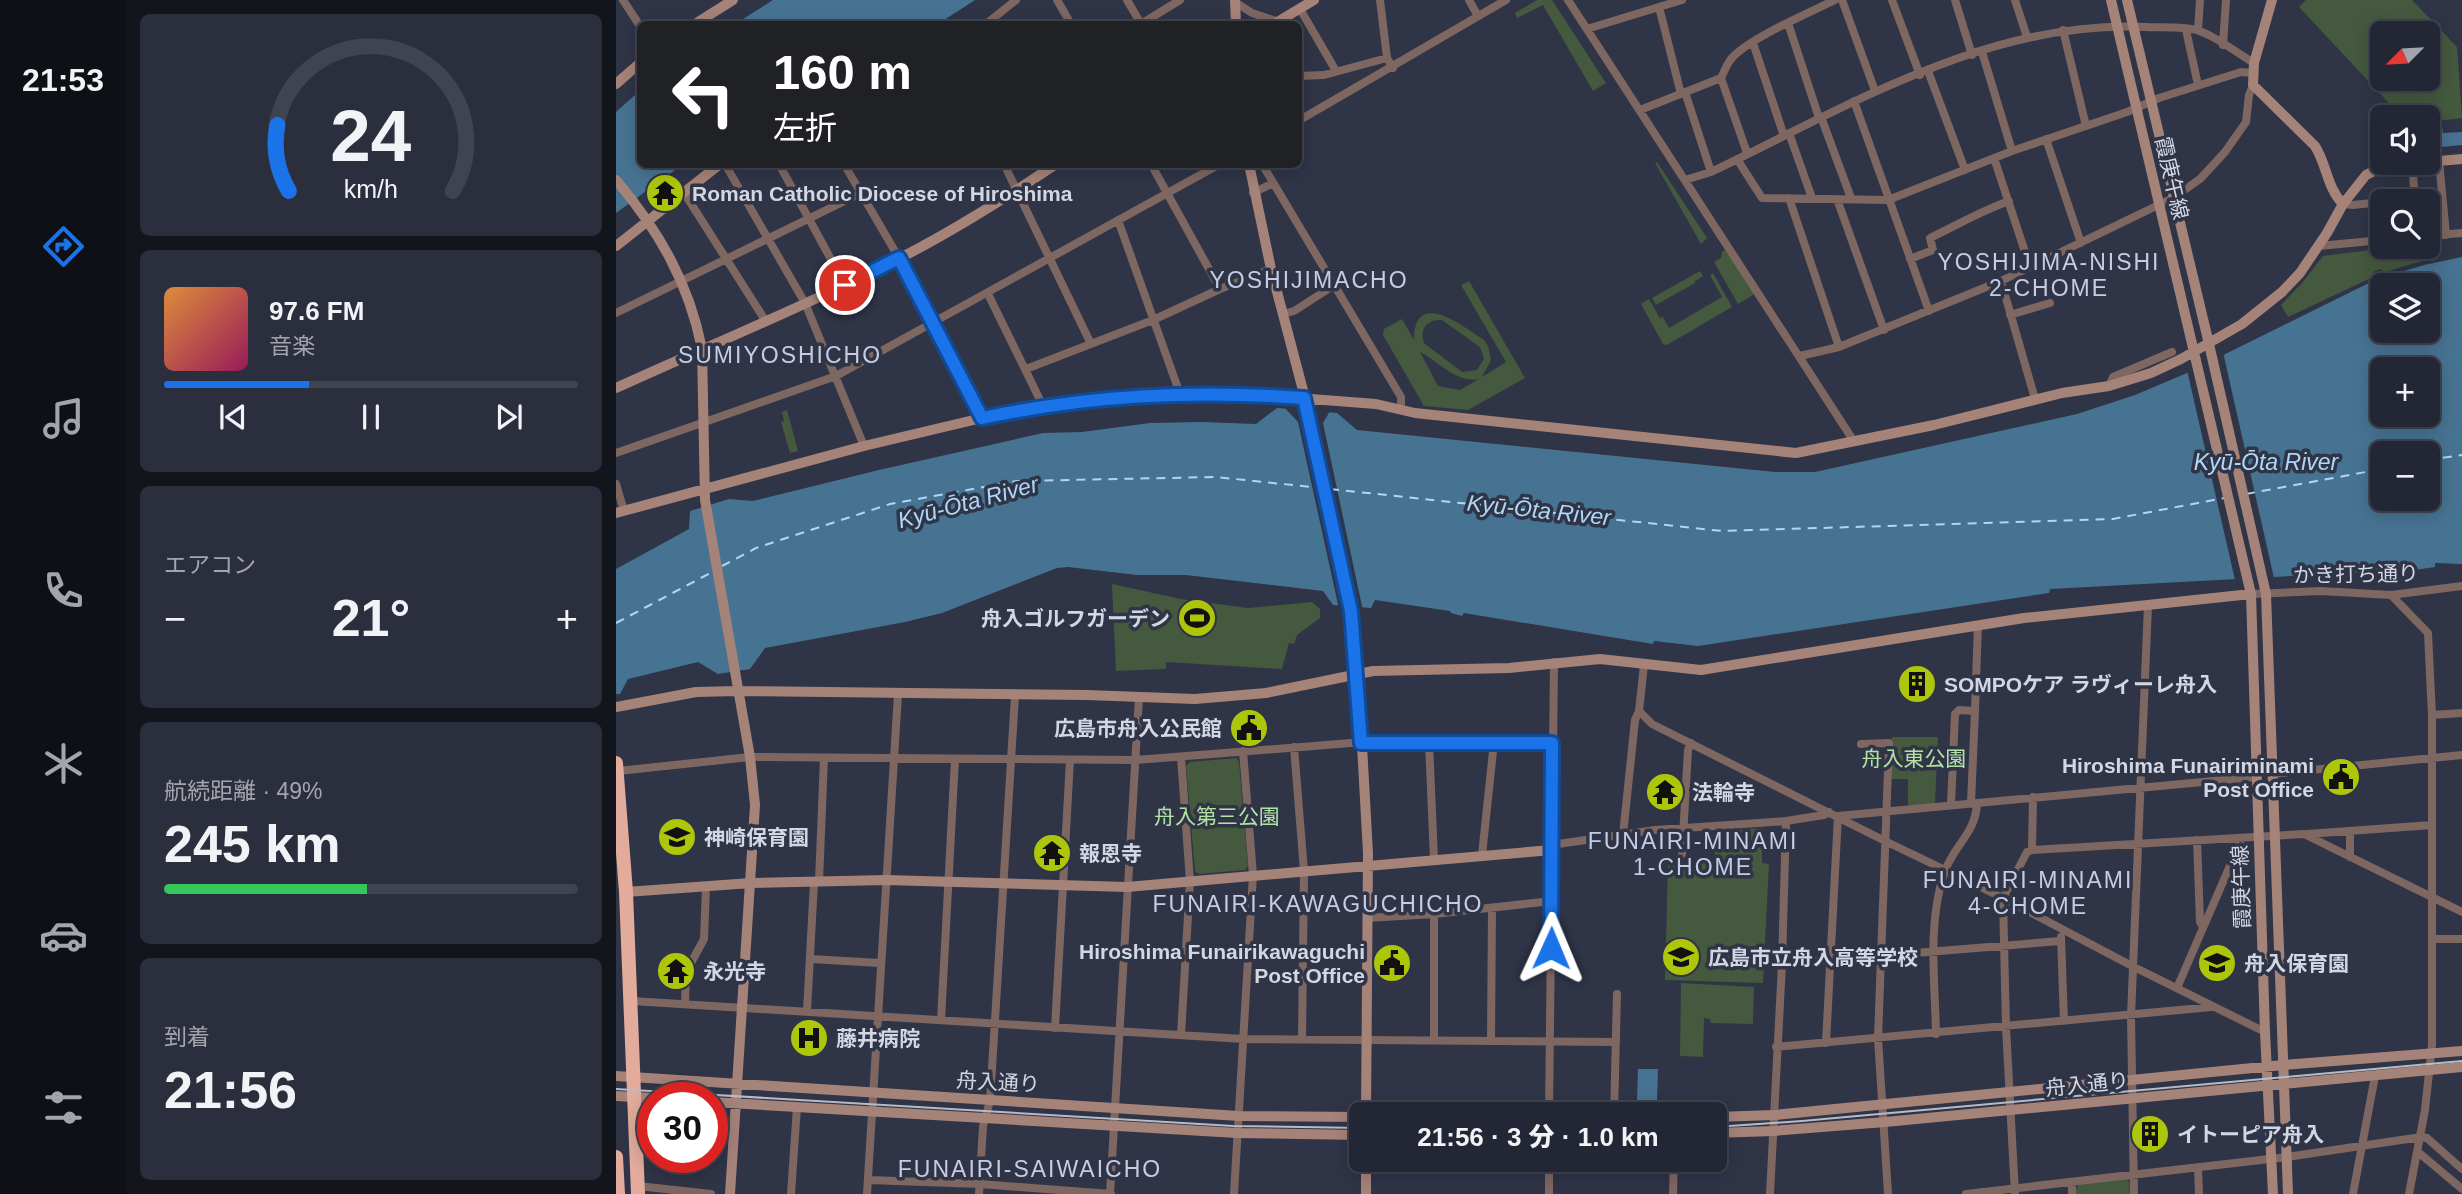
<!DOCTYPE html>
<html lang="ja">
<head>
<meta charset="utf-8">
<style>
  :root { --surface:#232735; --page:#2b2f3d; --text:#f1f3f6; --muted:#a3a5ad; --line:#404450; --accent:#1a73e8 }
  body { margin:0; font-family:Helvetica,"Noto Sans JP",sans-serif; background:var(--page); color:var(--text); height:100vh; display:flex; flex-direction:column; font-size:26px; white-space:nowrap }
  * { box-sizing:border-box; margin:0 }
  p { font-size:23px; color:var(--muted) }
  .icon { flex:none; width:38px; height:38px; fill:none; stroke:currentColor; stroke-width:2; stroke-linecap:round; stroke-linejoin:round }
  .map { position:relative; flex:1; overflow:hidden }
  .details { display:flex; flex-direction:column; gap:14px; padding:14px; background:#13151d; width:490px }
  .details>* { flex:none }
  .guide { position:absolute; left:21px; top:21px; width:665px; height:147px; border-radius:10px; box-shadow:0 4px 18px #0003,0 0 0 2px var(--line); background:#202124; color:#fff; overflow:hidden }
  .needle { width:46px; rotate:246deg }
  .controls { position:absolute; left:1754px; top:21px; display:grid; gap:14px }
  .controls a { display:grid; place-items:center; width:70px; height:70px; border-radius:10px; background:var(--surface); box-shadow:0 4px 18px #0003,0 0 0 2px var(--line); font-size:35px }
  .speed { position:absolute; left:21px; top:1082px; display:flex; gap:14px; font-size:35px; font-weight:700; text-align:center }
  .speed>* { display:grid; place-content:center; width:91px; height:91px; border-radius:50%; background:var(--surface); box-shadow:0 4px 18px #0003,0 0 0 2px var(--line); line-height:1 }
  .speed .limit { border:10px solid #d22; background:#fff; color:#111 }
  .pin { position:absolute; display:grid; place-items:center; width:60px; height:60px; color:#fff; margin:-30px; border:4px solid #fff; border-radius:50%; box-shadow:0 2px 7px #0007 }
  .me { position:absolute; width:77px; margin:-38px; rotate:1deg; stroke-linejoin:round; filter:drop-shadow(0 0 5px #0008) }
  .turn { display:flex; align-items:center; gap:24px; height:147px; padding:0 21px; font-size:32px }
  .turn .icon { width:91px; height:91px; stroke-width:2.5 }
  .turn b { display:block; font-size:49px; line-height:60px }
  .big { font-size:52px; font-weight:800; line-height:1.1 }
  .details .tile { flex:1; display:flex; flex-direction:column; justify-content:center; gap:10px; min-width:0; padding:0 24px; border-radius:10px; background:var(--page) }
  .details .dial { align-items:center; gap:0 }
  .dial svg { height:182px; overflow:visible; fill:none; stroke:var(--line); stroke-width:7; stroke-linecap:round; text-anchor:middle }
  .dial text { fill:var(--text); stroke:none }
  .song { display:flex; align-items:center; gap:21px }
  .cover { width:84px; height:84px; border-radius:10px; background:linear-gradient(135deg,hsl(30 70% 55%),hsl(330 70% 35%)) }
  .played { height:7px; border-radius:4px; background:linear-gradient(90deg,var(--accent) 35%,var(--line) 35%) }
  .keys { display:flex; justify-content:space-around; direction:ltr }
  .heat { display:flex; justify-content:space-between; align-items:center; font-size:38px; direction:ltr }
  .charge { height:10px; border-radius:5px; background:linear-gradient(90deg,#34c759 49%,var(--line) 0) }
  .trip { position:absolute; left:733px; top:1102px; width:378px; height:70px; border-radius:10px; background:var(--surface); box-shadow:0 4px 18px #0003,0 0 0 2px var(--line); font-weight:800; line-height:70px; text-align:center }
  main { display:flex; flex:1; min-height:0 }
  .dock { display:flex; flex-direction:column; width:126px; justify-content:space-around; align-items:center; background:#0e1015; color:var(--muted) }
  .dock .icon { width:49px; height:49px }
  .dock .active { color:var(--accent) }
  .dock b { font-size:32px; color:var(--text) }
  .map>svg:first-child { display:block }
</style>
</head>
<body>
<main>
<nav class="dock">
<b>21:53</b>
<svg class="icon active" aria-label="directions" viewBox="0 0 24 24"><path d="M12 3l9 9-9 9-9-9zM9 14v-3h6M13 9l2 2-2 2"/></svg>
<svg class="icon" aria-label="music" viewBox="0 0 24 24"><path d="M9 18V5l10-2v13"/><circle cx="6" cy="18" r="3"/><circle cx="16" cy="16" r="3"/></svg>
<svg class="icon" aria-label="phone" viewBox="0 0 24 24"><path d="M5 4h4l2 5-3 2q2 4 5 5l2-3 5 2v4C11 20 4 13 5 4z"/></svg>
<svg class="icon" aria-label="climate" viewBox="0 0 24 24"><path d="M12 3v18M4 7l16 10M4 17L20 7"/></svg>
<svg class="icon" aria-label="car" viewBox="0 0 24 24"><path d="M5 17H2v-5l4-1 3-4h7l3 4 3 1v5h-3M9 17h6M6 11h13"/><circle cx="7" cy="17" r="2"/><circle cx="17" cy="17" r="2"/></svg>
<svg class="icon" aria-label="filters" viewBox="0 0 24 24"><path d="M4 7h16M4 17h16"/><circle cx="9" cy="7" r="2"/><circle cx="15" cy="17" r="2"/></svg>
</nav>
<section class="details">
<div class="tile dial"><svg viewBox="0 0 100 80">
<path d="M14 69A42 42 0 1 1 86 69"/>
<path d="M14 69A42 42 0 0 1 9 40" stroke="#1a73e8"/>
<text x="50" y="56" font-size="32" font-weight="700">24</text>
<text x="50" y="72" font-size="11">km/h</text>
</svg></div>
<div class="tile">
<div class="song"><i class="cover"></i><div><b>97.6 FM</b><p>音楽</p></div></div>
<div class="played"></div>
<div class="keys"><svg class="icon" aria-label="previous" viewBox="0 0 24 24"><path d="M18 5L8 12l10 7zM5 5v14"/></svg><svg class="icon" aria-label="pause" viewBox="0 0 24 24"><path d="M8 5v14M16 5v14"/></svg><svg class="icon" aria-label="next" viewBox="0 0 24 24"><path d="M6 5l10 7-10 7zM19 5v14"/></svg></div>
</div>
<div class="tile"><p>エアコン</p>
<div class="heat"><a>−</a><b class="big">21°</b><a>+</a></div>
</div>
<div class="tile"><p>航続距離 · 49%</p><b class="big">245 km</b><div class="charge"></div></div>
<div class="tile"><p>到着</p><b class="big">21:56</b></div>
</section>
<div class="map">
<svg width="1846" height="1194" viewBox="0 0 1846 1194">
  <rect width="100%" height="100%" fill="#2f3447"/>
  <path fill="#44593e" fill-rule="evenodd" d="M921 0H936L990 83 977 91 927 5 901 18 899 13Z
    M1690 0H1796L1841 47 1846 118 1811 122V117H1786L1683 7ZM1766 33H1811V79H1766Z
    M1041 162 1091 238 1085 244 1039 163Z
    M1778 247H1806L1810 260 1768 272 1765 269 1757 272V277L1672 317 1665 305 1686 283 1707 256Z
    M1110 249 1138 292 1137 295 1122 304 1098 262 1105 258 1106 252Z
    M1084 271 1087 276 1079 281V283L1040 305 1036 298Z
    M1097 273 1116 307 1051 345 1047 344 1025 304 1033 299 1044 318 1047 317 1053 328 1106 297 1094 275Z
    M853 281 909 378 852 410 808 406 767 335 768 329 786 319 798 340C798 287 848 327 868 340L872 346 875 360 866 377 890 362 845 285ZM826 320 864 347 868 359 861 370 846 372 808 343C803 329 811 319 826 320ZM804 352C824 362 839 383 863 379L844 390 822 386Z
    M171 410 182 451 174 453 165 422 168 421 166 412Z
    M496 584 565 599 632 608 696 602 704 609V618L681 635 678 644 673 643 666 669 550 662V669L500 671Z
    M1276 737H1322L1319 804 1292 806V779H1275Z
    M620 758 623 762 632 866 629 870 583 874 579 871 570 766 574 762Z
    M1146 828V863L1153 864 1147 983 1049 980 1052 862 1098 863 1100 832Z
    M1065 983 1138 987 1137 1024 1095 1023 1094 1019 1088 1018 1087 1057 1064 1056Z
    M1511 1179 1513 1182 1514 1194H1458L1462 1185Z"/>
  <path fill="#477392" fill-rule="evenodd" d="M157 0H359L322 24H119Z
    M24 87V164L66 165 0 213V112L20 94Z
    M1826 127 1827 133 1846 132V145L1815 148 1814 128Z
    M1846 257V564L1819 563V567L1770 574 1769 571 1434 589 1433 593 1082 646 1038 641 1037 644 848 613 846 616 835 613 834 611 759 600 755 608 717 605 707 591 570 575H521L452 567 441 568 326 613 289 622 149 648 134 669 102 674 82 662 12 679 4 694H0V569L73 529 74 511 113 499 137 501 263 470 427 433 466 432 534 423 586 422 640 424 661 408 721 413 741 430 1159 472H1199L1461 414 1519 395 1571 373 1761 279 1808 265ZM1766 285H1811V331H1766ZM1766 369H1811V415H1766ZM1766 453H1811V499H1766Z
    M1022 1069H1042L1041 1101 1021 1100Z"/>
  <path fill="#2f3447" d="M1607 352 1658 578 1619 580 1571 370Z
    M668 407 714 411 707 423 747 611 723 609 682 422Z"/>
  <g fill="none" stroke-linecap="round" stroke-linejoin="round">
    <path stroke="#afd7f5" stroke-width="2" stroke-dasharray="9 7" stroke-linecap="butt" d="M1811 460 1846 455
      M714 489 1106 531 1497 519 1608 498
      M1630 494 1766 469
      M106 566 140 548 274 504 401 481 600 477 705 488
      M0 623 98 571"/>
    <path stroke="#7e6761" stroke-width="8" d="M7 0 24 26
      M441 0 455 24
      M511 0 525 24
      M764 0 771 58
      M853 0 862 16
      M952 0 1237 440
      M1226 0 1259 91
      M1276 0 1304 75
      M1339 0 1356 55
      M1399 0 1411 37
      M619 2 636 13 663 22
      M1043 7 1065 94
      M684 9 720 71
      M1172 23 1203 118
      M370 24 400 0
      M525 24 564 0
      M971 29 1066 0
      M1447 30 1470 126
      M1570 30 1582 85
      M1582 30 1584 0
      M1137 43 1168 136
      M1607 45 1610 0
      M1366 52 1396 151
      M1312 71 1349 170
      M682 76 708 75 771 58 777 68
      M1105 78 1131 153
      M1069 92 1095 172
      M1238 101 1313 311
      M1024 110 1105 78C1108 72 1111 64 1115 59 1131 39 1195 12 1219 0
      M1205 117 1235 198
      M682 121 890 0
      M1173 133 1196 198
      M1430 139 1465 243
      M1378 158 1414 267
      M1121 159 1146 198 1272 200 1396 151 1511 112 1543 98 1625 72 1637 73
      M1823 161 1830 235
      M1796 163 1799 201
      M109 164 189 303 248 446
      M163 164 229 285
      M228 164 283 258 366 418
      M388 164 475 344
      M535 164 604 289
      M646 164 785 397V410
      M1069 180 1095 172C1231 107 1374 19 1530 27 1544 28 1570 26 1583 31 1600 36 1622 54 1638 63
      M67 191 149 320
      M637 193 657 183
      M1173 198 1223 347
      M1221 199 1268 330
      M1775 201 1799 199
      M1727 204 1737 205 1766 202
      M502 220 564 394
      M1811 236 1846 233
      M1703 246 1766 240
      M1294 259 1317 250 1314 238C1341 225 1365 211 1393 201
      M1385 281 1419 399
      M372 294 427 406
      M0 313 245 193
      M667 314 678 311 717 286
      M1394 315 1434 303
      M1184 356 1223 347 1385 281 1557 198 1584 179 1609 152 1630 122 1633 95 1637 85
      M410 369 537 320 604 289 655 269
      M1493 386 1497 377 1556 352
      M0 453 220 376 604 164
      M0 484 8 511
      M1635 594 1705 591 1775 595 1846 586
      M1775 595 1812 633 1816 715V1045L1809 1110 1793 1194
      M1028 665 1023 711 1036 724 1269 841 1387 898 1518 967 1649 1032
      M1816 715 1846 713
      M813 743 818 859
      M1245 744 1273 743 1262 1038 1272 1194
      M678 747 688 871 686 1039
      M565 757 574 881 565 1035
      M2 771 134 757 520 760 735 743H936
      M1656 774 1846 755
      M1355 803 1359 711
      M1335 805 1339 714 1343 710 1359 711 1362 625
      M1691 834 1816 825
      M1007 835 1019 720 1023 711
      M1581 840 1584 922 1587 927
      M935 845 1039 830 1170 821 1208 815 1213 812
      M1416 850 1417 797
      M1066 854 1072 750 1075 743
      M866 855 878 742
      M1734 857V831
      M203 882 208 758
      M818 914V1040
      M751 918 818 914 936 901
      M1445 937 1448 1021
      M1817 939H1846
      M194 959 264 963
      M1166 964 1444 941
      M1561 988 1626 838
      M16 1001 627 1039 1000 1042
      M69 1004 70 972 88 939 90 886
      M191 1011 198 882
      M325 1020 339 759
      M439 1028 454 760
      M1320 1034C1319 981 1311 921 1329 871 1338 845 1360 833 1361 803
      M875 1041 876 908
      M1210 1043 1222 816 1640 777
      M1160 1047 1596 1007
      M933 1115 938 662
      M998 1115 1001 994
      M1802 1152 1846 1189
      M1582 1168 1583 1194
      M252 1180 364 1184 495 1194
      M1456 1183V1194
      M22 1186 95 1194
      M175 1194 181 1107
      M251 1194 282 694
      M363 1194 367 1126 374 1101 399 696
      M494 1194 523 697
      M618 1194 637 875 627 751
      M933 1194V1160
      M1057 1194 1058 1160
      M1154 1194 1166 964 1170 821
      M1350 1194 1671 1157 1805 1137 1811 1138 1846 1169
      M1399 1194 1390 1027 1387 898 1411 852 1416 850 1688 834 1846 912
      M1518 1194 1515 1016 1532 605
      M1737 1194 1759 1076"/>
    <path stroke="#a68379" stroke-width="10" d="M619 0 620 24
      M1495 0 1635 594 1649 1032 1657 1194
      M1511 0 1593 344 1650 594 1672 1194
      M1656 0 1638 63 1637 85 1699 146C1711 165 1711 188 1727 204
      M79 24 117 0
      M658 24 698 0
      M0 84 24 63
      M1811 162 1846 159
      M633 164 655 269 693 413 735 611 743 692 752 853 750 1115
      M0 180C43 231 73 283 86 349L89 500 134 757 139 805 114 1194
      M0 246 104 164
      M0 388C97 344 196 303 290 255 342 228 391 197 440 164
      M0 513 248 446 366 418 467 399 564 394 669 397 760 404 799 413 1180 453 1318 425 1446 393 1493 386 1535 373 1565 359 1626 324 1666 292 1684 273 1711 233 1727 204 1750 175 1770 165 1805 163
      M0 707 80 692 121 691 471 695 579 699 650 693 757 671 893 668 984 659 1085 670 1408 618 1635 594
      M10 892 135 883 270 880 511 887 935 850
      M0 1076 623 1116 746 1117
      M0 1096 37 1098
      M96 1102 621 1133 746 1135
      M1099 1117 1158 1115 1667 1065 1846 1051
      M1099 1133 1157 1131 1269 1122 1846 1067
      M750 1194V1160"/>
    <path stroke="#e2ab9c" stroke-width="14" d="M0 763 10 892 22 1194
      M0 1157 2 1194"/>
    <path stroke="#b7bbc8" stroke-width="2" d="M0 1089 617 1126 746 1128
      M1099 1127 1186 1121 1846 1061"/>
  </g>
  <g fill="none" stroke-linecap="round" stroke-linejoin="round">
    <defs>
      <path id="route" d="M229 285 283 258 366 418C475 395 577 390 688 398L735 611 745 743H936L935 948"/>
    </defs>
    <use href="#route" stroke="#114b97" stroke-width="18"/>
    <use href="#route" stroke="#1a73e8" stroke-width="12"/>
  </g>
  <defs>
    <symbol id="temple-disc" viewBox="-11 -11 22 22"><circle r="9.5" fill="#aec60a" stroke="#2f3447"/><path d="M0-6L5-2H3V0L6.5 2.5H4V6H1.5V3h-3V6H-4V2.5H-6.5L-3 0V-2H-5Z" fill="#111"/></symbol>
    <symbol id="stadium-disc" viewBox="-11 -11 22 22"><circle r="9.5" fill="#aec60a" stroke="#2f3447"/><path d="M0-5a6.5 5 0 1 0 0 10a6.5 5 0 1 0 0-10ZM-3.5-1.8h7v3.6h-7Z" fill="#111"/></symbol>
    <symbol id="building-disc" viewBox="-11 -11 22 22"><circle r="9.5" fill="#aec60a" stroke="#2f3447"/><path d="M-4-6H4V6H1V3H-1V6H-4ZM-2.5-4.3h1.7v1.8h-1.7ZM.8-4.3h1.7v1.8H.8ZM-2.5-1h1.7V.8h-1.7ZM.8-1h1.7V.8H.8Z" fill="#111"/></symbol>
    <symbol id="civic-disc" viewBox="-11 -11 22 22"><circle r="9.5" fill="#aec60a" stroke="#2f3447"/><path d="M-.6-6.5H3V-4.5H.6V-3L4-1V1h2V6H-6V1h2V-1L-.6-3ZM-1.2 2.5V6h2.4V2.5Z" fill="#111"/></symbol>
    <symbol id="school-disc" viewBox="-11 -11 22 22"><circle r="9.5" fill="#aec60a" stroke="#2f3447"/><path d="M0-5L7-2L0 1L-7-2ZM-4 1L0 2.5L4 1V4Q0 6-4 4Z" fill="#111"/></symbol>
    <symbol id="hospital-disc" viewBox="-11 -11 22 22"><circle r="9.5" fill="#aec60a" stroke="#2f3447"/><path d="M-5-5h3v3.5h4V-5h3V5h-3V1.5h-4V5h-3Z" fill="#111"/></symbol>
  </defs>
  <g fill-rule="evenodd">
    <use href="#temple-disc" x="27" y="171" width="44" height="44"/>
    <use href="#stadium-disc" x="559" y="596" width="44" height="44"/>
    <use href="#building-disc" x="1279" y="662" width="44" height="44"/>
    <use href="#civic-disc" x="611" y="706" width="44" height="44"/>
    <use href="#civic-disc" x="1703" y="755" width="44" height="44"/>
    <use href="#temple-disc" x="1027" y="770" width="44" height="44"/>
    <use href="#school-disc" x="39" y="815" width="44" height="44"/>
    <use href="#temple-disc" x="414" y="831" width="44" height="44"/>
    <use href="#school-disc" x="1043" y="935" width="44" height="44"/>
    <use href="#civic-disc" x="754" y="941" width="44" height="44"/>
    <use href="#school-disc" x="1579" y="941" width="44" height="44"/>
    <use href="#temple-disc" x="38" y="949" width="44" height="44"/>
    <use href="#hospital-disc" x="171" y="1016" width="44" height="44"/>
    <use href="#building-disc" x="1512" y="1112" width="44" height="44"/>
  </g>
  <g text-anchor="middle" dominant-baseline="central" stroke-width="7" stroke-linejoin="round" paint-order="stroke">
    <g font-size="21" fill="#d3d7e3" stroke="#2f3447">
      <text transform="translate(1556 178) rotate(77)">霞庚午線</text>
      <text transform="translate(1740 574) rotate(-1)">かき打ち通り</text>
      <text transform="translate(1625 887) rotate(-92)">霞庚午線</text>
      <text transform="translate(382 1082) rotate(3)">舟入通り</text>
      <text transform="translate(1471 1084) rotate(-6)">舟入通り</text>
    </g>
    <g font-size="21" font-weight="bold" fill="#d3d7e3" stroke="#2f3447" text-anchor="start">
      <text x="76" y="193">Roman Catholic Diocese of Hiroshima</text>
      <text x="554" y="618" text-anchor="end">舟入ゴルフガーデン</text>
      <text x="1328" y="684">SOMPOケア ラヴィーレ舟入</text>
      <text x="606" y="728" text-anchor="end">広島市舟入公民館</text>
      <text x="1698" y="765" text-anchor="end">Hiroshima Funairiminami<tspan x="1698" dy="24">Post Office</tspan></text>
      <text x="1076" y="792">法輪寺</text>
      <text x="88" y="837">神崎保育園</text>
      <text x="463" y="853">報恩寺</text>
      <text x="749" y="951" text-anchor="end">Hiroshima Funairikawaguchi<tspan x="749" dy="24">Post Office</tspan></text>
      <text x="1092" y="957">広島市立舟入高等学校</text>
      <text x="1628" y="963">舟入保育園</text>
      <text x="87" y="971">永光寺</text>
      <text x="220" y="1038">藤井病院</text>
      <text x="1561" y="1134">イトーピア舟入</text>
    </g>
    <g font-size="21" fill="#b2e3a5" stroke="#2f3447">
      <text x="1298" y="758">舟入東公園</text>
      <text x="601" y="816">舟入第三公園</text>
    </g>
    <g font-size="23" letter-spacing="2" fill="#c5cce4" stroke="#2f3447">
      <text x="1433" y="262">YOSHIJIMA-NISHI<tspan x="1433" dy="26">2-CHOME</tspan></text>
      <text x="693" y="280">YOSHIJIMACHO</text>
      <text x="164" y="355">SUMIYOSHICHO</text>
      <text x="1077" y="841">FUNAIRI-MINAMI<tspan x="1077" dy="26">1-CHOME</tspan></text>
      <text x="1412" y="880">FUNAIRI-MINAMI<tspan x="1412" dy="26">4-CHOME</tspan></text>
      <text x="702" y="904">FUNAIRI-KAWAGUCHICHO</text>
      <text x="414" y="1169">FUNAIRI-SAIWAICHO</text>
    </g>
    <g font-size="23" font-style="italic" fill="#afd7f5" stroke="#2f3447">
      <text x="1650" y="462">Kyū-Ōta River</text>
      <text transform="translate(352 502) rotate(-15)">Kyū-Ōta River</text>
      <text transform="translate(923 510) rotate(6)">Kyū-Ōta River</text>
    </g>
  </g>
</svg>
<div class="controls">
<a><svg class="needle" viewBox="-14 -14 28 28"><path d="M0-13l5 13h-10z" fill="#e53935"/><path d="M0 13l5-13h-10z" fill="#a3a5ad"/></svg></a>
<a><svg class="icon" aria-label="sound" viewBox="0 0 24 24"><path d="M4 9h4l5-4v14l-5-4H4zM17 9q2 3 0 6"/></svg></a>
<a><svg class="icon" aria-label="search" viewBox="0 0 24 24"><circle cx="10" cy="10" r="6"/><path d="M15 15l6 6"/></svg></a>
<a><svg class="icon" aria-label="layers" viewBox="0 0 24 24"><path d="M12 4l9 5-9 5-9-5zM3 14l9 5 9-5"/></svg></a>
<a>+</a>
<a>−</a>
</div>
<div class="speed"><div class="limit">30</div></div>
<div class="pin" style="left:229px;top:285px;background:#d93025"><svg class="icon" aria-label="arrive" viewBox="0 0 24 24"><path d="M6 21V4h12l-3 4 3 4H6"/></svg></div>
<svg class="me" style="left:935px;top:948px" viewBox="-20 -20 40 40"><path d="M0-17L14 15 0 8-14 15z" fill="#1a73e8" stroke="#fff" stroke-width="4"/></svg>
<div class="trip">21:56 · 3 分 · 1.0 km</div>
<div class="guide">
<div class="turn"><svg class="icon" aria-label="left" viewBox="0 0 24 24"><path d="M17 20v-9H6M10 6l-5 5 5 5"/></svg><div><b>160 m</b>左折</div></div>
</div>
</div>
</main>
</body>
</html>
